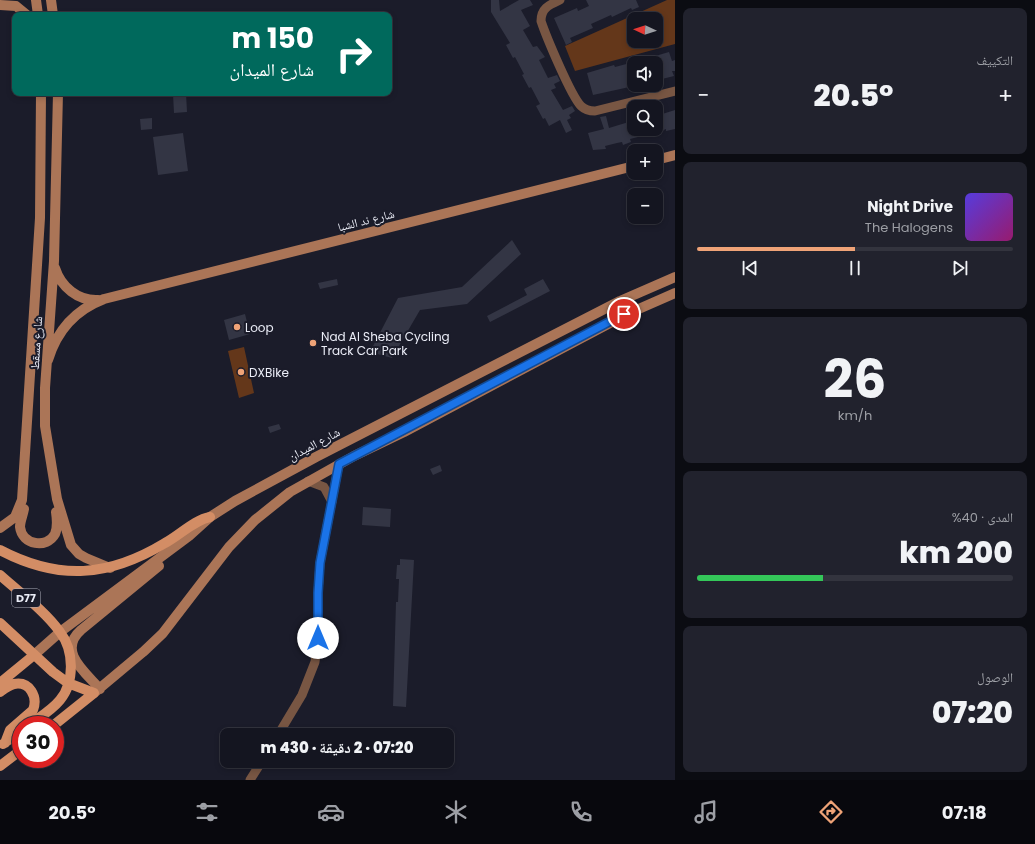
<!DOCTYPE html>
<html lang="ar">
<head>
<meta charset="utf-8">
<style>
  :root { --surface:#141520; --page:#21222d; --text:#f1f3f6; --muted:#9d9fa5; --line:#33343e; --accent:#efa377 }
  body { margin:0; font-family:Poppins,"Noto Naskh Arabic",sans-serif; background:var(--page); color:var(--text); direction:rtl; height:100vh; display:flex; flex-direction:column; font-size:15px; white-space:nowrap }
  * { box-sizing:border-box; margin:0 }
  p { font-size:13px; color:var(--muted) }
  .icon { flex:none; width:22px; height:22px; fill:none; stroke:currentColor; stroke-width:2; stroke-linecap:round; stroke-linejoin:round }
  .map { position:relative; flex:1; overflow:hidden; direction:ltr }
  .details { display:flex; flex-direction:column; gap:8px; padding:8px; background:#0b0c12; width:360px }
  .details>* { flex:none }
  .guide { position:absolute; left:12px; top:12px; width:380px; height:84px; border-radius:8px; box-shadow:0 2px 6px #0003,0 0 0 1px var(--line); direction:rtl; background:#00695c; color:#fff; overflow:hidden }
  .needle { width:26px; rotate:274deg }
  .tools { position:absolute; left:627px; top:12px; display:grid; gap:8px }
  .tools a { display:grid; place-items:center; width:36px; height:36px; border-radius:8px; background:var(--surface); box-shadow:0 2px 6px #0003,0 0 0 1px var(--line); font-size:20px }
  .speed { position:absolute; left:12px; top:716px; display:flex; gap:8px; font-size:20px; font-weight:700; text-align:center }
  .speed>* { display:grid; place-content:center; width:52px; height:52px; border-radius:50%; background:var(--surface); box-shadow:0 2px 6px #0003,0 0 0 1px var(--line); line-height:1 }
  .speed .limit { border:6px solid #d22; background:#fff; color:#111 }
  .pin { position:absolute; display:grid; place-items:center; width:34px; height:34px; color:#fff; margin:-17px; border:2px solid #fff; border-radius:50%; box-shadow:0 1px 4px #0007 }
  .me { position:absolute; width:44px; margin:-22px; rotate:0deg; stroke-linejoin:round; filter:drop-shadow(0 0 3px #0008) }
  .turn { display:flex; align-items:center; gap:14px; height:84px; padding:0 12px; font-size:18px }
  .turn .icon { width:52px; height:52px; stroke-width:2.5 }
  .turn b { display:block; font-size:28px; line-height:34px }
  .big { font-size:30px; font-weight:800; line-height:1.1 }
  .details .card { flex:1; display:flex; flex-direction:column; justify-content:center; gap:6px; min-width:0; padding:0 14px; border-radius:8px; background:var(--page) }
  .details .dial { align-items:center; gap:0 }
  .dial b { font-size:52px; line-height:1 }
  .song { display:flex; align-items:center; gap:12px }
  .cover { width:48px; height:48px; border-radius:6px; background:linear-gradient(135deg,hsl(250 70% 55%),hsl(320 70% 35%)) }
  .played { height:4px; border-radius:2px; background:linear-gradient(90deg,var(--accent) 50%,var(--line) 50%) }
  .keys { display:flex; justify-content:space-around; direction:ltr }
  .heat { display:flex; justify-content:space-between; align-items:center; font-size:22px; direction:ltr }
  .charge { height:6px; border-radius:3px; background:linear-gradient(90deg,#34c759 40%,var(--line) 0) }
  .trip { position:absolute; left:220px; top:728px; width:234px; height:40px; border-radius:8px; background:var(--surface); box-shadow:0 2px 6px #0003,0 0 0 1px var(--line); font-weight:800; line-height:40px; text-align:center; direction:rtl }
  .menu { display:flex; height:64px; justify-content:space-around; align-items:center; background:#08080d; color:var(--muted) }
  .menu .icon { width:28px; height:28px }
  .menu .current { color:var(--accent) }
  .menu b { font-size:18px; color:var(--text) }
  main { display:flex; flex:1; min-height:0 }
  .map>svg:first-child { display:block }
</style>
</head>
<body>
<main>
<section class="details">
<div class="card"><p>التكييف</p>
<div class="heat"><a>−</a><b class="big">20.5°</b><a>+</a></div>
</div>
<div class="card">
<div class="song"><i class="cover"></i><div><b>Night Drive</b><p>The Halogens</p></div></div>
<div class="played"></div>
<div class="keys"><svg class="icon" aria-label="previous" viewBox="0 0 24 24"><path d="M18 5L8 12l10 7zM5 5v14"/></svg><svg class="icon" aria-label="pause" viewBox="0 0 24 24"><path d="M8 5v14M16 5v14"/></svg><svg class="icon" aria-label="next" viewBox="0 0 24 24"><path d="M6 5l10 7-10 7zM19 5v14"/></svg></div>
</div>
<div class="card dial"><b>26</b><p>km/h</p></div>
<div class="card"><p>المدى · 40%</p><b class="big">200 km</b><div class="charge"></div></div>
<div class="card"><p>الوصول</p><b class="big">07:20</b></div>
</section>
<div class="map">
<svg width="675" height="780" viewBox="0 0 675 780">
  <rect width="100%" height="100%" fill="#1b1c2a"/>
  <path fill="#64371a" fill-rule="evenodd" d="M667 0H675V44L575 71 565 46ZM634 19H656V41H634Z
    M244 347 254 393 239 398 228 351Z"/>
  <path fill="#333544" d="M491 0H499L500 11 519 0H530L533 5 521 10 530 26 523 30 533 47 537 46 545 57 539 60 548 78 557 75 560 81 554 84 556 88 551 90 563 110 572 106 575 111 569 115 571 118 567 120 572 130 566 133 560 120 549 126 545 118 543 119 536 106 540 104 531 87 529 88 522 75 524 74 515 57 513 58 506 45 510 43 491 12Z
    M586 0H636L639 7 632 10 631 8 612 17 611 15 591 24 593 28 570 38 572 42 566 45 554 18 577 8 578 11 589 6Z
    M669 52 672 61 675 60V71H672L674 76 662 79 657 63H638V61Z
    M634 62V86L593 95 587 73 614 65 615 67Z
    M186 93 187 112 174 113 173 94Z
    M675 110V129L666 131V129L647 137 646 135 630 139 631 142 623 145 622 142 617 143 605 146 606 149 593 150 588 133 604 129 600 117 606 116 609 128 632 121 634 129H656V116Z
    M152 118V129L141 130 140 119Z
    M183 133 188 171 158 175 153 137Z
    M512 240 521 254 467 304 420 310 392 358 370 352 398 298 462 287Z
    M337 279 338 285 320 289 318 283Z
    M543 279 550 291 490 322 487 316 527 295 524 289Z
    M245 314 250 334 229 340 224 320Z
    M279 424 281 429 270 433 268 427Z
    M440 465 442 471 433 475 430 469Z
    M363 507 391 509 390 527 362 525Z
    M400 559 414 560 406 707 393 706 396 602H398L399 579H396L397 565H400Z"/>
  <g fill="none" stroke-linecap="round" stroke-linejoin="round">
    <path stroke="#785643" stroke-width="9" d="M560 0C549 5 541 8 541 21 546 36 571 96 581 106 585 110 590 111 595 111L675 91
      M308 481 324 487 332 502
      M278 735 302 695 315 662 318 638V593L320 563 339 464
      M250 780 262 761"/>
    <path stroke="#ab7557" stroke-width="10" d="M36 0 38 15
      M51 0 53 15
      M0 5 16 6 27 15
      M58 93 54 261 45 388V426L57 499 71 545 79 554 86 558 110 568
      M656 160 675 155
      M55 268C61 287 78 301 98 300
      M48 360C57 330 75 310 104 299L634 166
      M24 509C23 515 20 521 20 527 22 545 47 549 55 534 58 527 57 519 56 512
      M0 528 15 517 22 500 40 218 41 93
      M34 655 60 632 189 536 210 517 235 501 316 457 620 301 675 277
      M100 689C85 672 57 651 81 630L159 566
      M94 693 143 652 163 633 229 547 255 520 290 492 354 456 404 432 625 315 675 293"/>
    <path stroke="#d38d65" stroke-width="10" d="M0 550C59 581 109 577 165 543 180 535 194 520 210 517
      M0 575C20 593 44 610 60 632 74 650 75 682 60 700 52 710 40 717 29 725
      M0 623 53 672 68 683 94 693
      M0 683 34 655
      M0 692C4 689 9 685 14 684 30 681 38 697 33 710L10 730 5 743
      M54 725 94 693
      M3 744 21 731
      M0 766 21 750"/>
  </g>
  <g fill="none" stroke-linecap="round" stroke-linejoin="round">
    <defs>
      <path id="route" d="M318 638V593L320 563 339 464 624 314"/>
    </defs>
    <use href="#route" stroke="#114b97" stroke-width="10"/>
    <use href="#route" stroke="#1a73e8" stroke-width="7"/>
  </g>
  <g fill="#efa377" stroke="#1b1c2a" stroke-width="1.5">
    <circle cx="237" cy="327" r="4"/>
    <circle cx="313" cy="343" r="4"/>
    <circle cx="241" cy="372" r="4"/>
  </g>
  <g text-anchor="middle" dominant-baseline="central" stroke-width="4" stroke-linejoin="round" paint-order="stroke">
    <rect fill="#1b1c2a" stroke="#adaeba" stroke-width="1" x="12" y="589" width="28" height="18" rx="3"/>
    <g font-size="11" font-weight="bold" fill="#ebedf7">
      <text x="26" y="598">D77</text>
    </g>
    <g font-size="12" fill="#ebedf7" stroke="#1b1c2a">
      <text transform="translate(366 220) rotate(-14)">شارع ند الشبا</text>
      <text transform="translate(36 343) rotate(-86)">شارع مسقط</text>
      <text transform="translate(314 444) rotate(-28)">شارع الميدان</text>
    </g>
    <g font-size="12" fill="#ebedf7" stroke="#1b1c2a" text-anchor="start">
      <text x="245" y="327">Loop</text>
      <text x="321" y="336">Nad Al Sheba Cycling<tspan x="321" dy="14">Track Car Park</tspan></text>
      <text x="249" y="372">DXBike</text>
    </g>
  </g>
</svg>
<div class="tools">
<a><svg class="needle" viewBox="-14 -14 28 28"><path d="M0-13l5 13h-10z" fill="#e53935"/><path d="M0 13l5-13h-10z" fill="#9d9fa5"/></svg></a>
<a><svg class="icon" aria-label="sound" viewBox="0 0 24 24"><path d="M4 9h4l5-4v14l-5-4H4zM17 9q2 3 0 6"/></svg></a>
<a><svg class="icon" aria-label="search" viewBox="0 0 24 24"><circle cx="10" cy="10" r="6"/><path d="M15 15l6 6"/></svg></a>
<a>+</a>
<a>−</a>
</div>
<div class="speed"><div class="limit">30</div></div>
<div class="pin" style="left:624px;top:314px;background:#d93025"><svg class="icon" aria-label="arrive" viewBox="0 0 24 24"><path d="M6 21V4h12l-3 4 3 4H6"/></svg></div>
<svg class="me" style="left:318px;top:638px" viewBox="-20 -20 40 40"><circle r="19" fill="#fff"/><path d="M0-13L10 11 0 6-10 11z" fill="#1a73e8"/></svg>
<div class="trip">07:20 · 2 دقيقة · 430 m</div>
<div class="guide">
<div class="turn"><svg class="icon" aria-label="right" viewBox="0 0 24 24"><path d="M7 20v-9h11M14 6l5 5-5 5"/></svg><div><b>150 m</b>شارع الميدان</div></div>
</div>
</div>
</main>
<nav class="menu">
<b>07:18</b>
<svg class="icon current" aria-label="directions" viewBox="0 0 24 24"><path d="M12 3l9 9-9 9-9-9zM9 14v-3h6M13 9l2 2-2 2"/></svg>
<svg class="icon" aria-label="music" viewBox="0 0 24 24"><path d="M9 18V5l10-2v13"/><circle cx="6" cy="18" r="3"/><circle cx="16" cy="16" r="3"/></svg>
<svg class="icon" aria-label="phone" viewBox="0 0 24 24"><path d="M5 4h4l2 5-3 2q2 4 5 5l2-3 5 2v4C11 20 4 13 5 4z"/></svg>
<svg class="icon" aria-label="climate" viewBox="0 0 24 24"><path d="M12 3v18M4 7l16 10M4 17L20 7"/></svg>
<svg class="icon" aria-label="car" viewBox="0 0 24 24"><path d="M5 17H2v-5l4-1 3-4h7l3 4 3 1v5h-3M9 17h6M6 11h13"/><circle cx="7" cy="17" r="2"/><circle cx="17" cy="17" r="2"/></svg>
<svg class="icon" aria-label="filters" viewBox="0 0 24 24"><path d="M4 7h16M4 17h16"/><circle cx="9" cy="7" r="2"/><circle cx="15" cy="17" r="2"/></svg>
<b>20.5°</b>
</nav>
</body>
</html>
